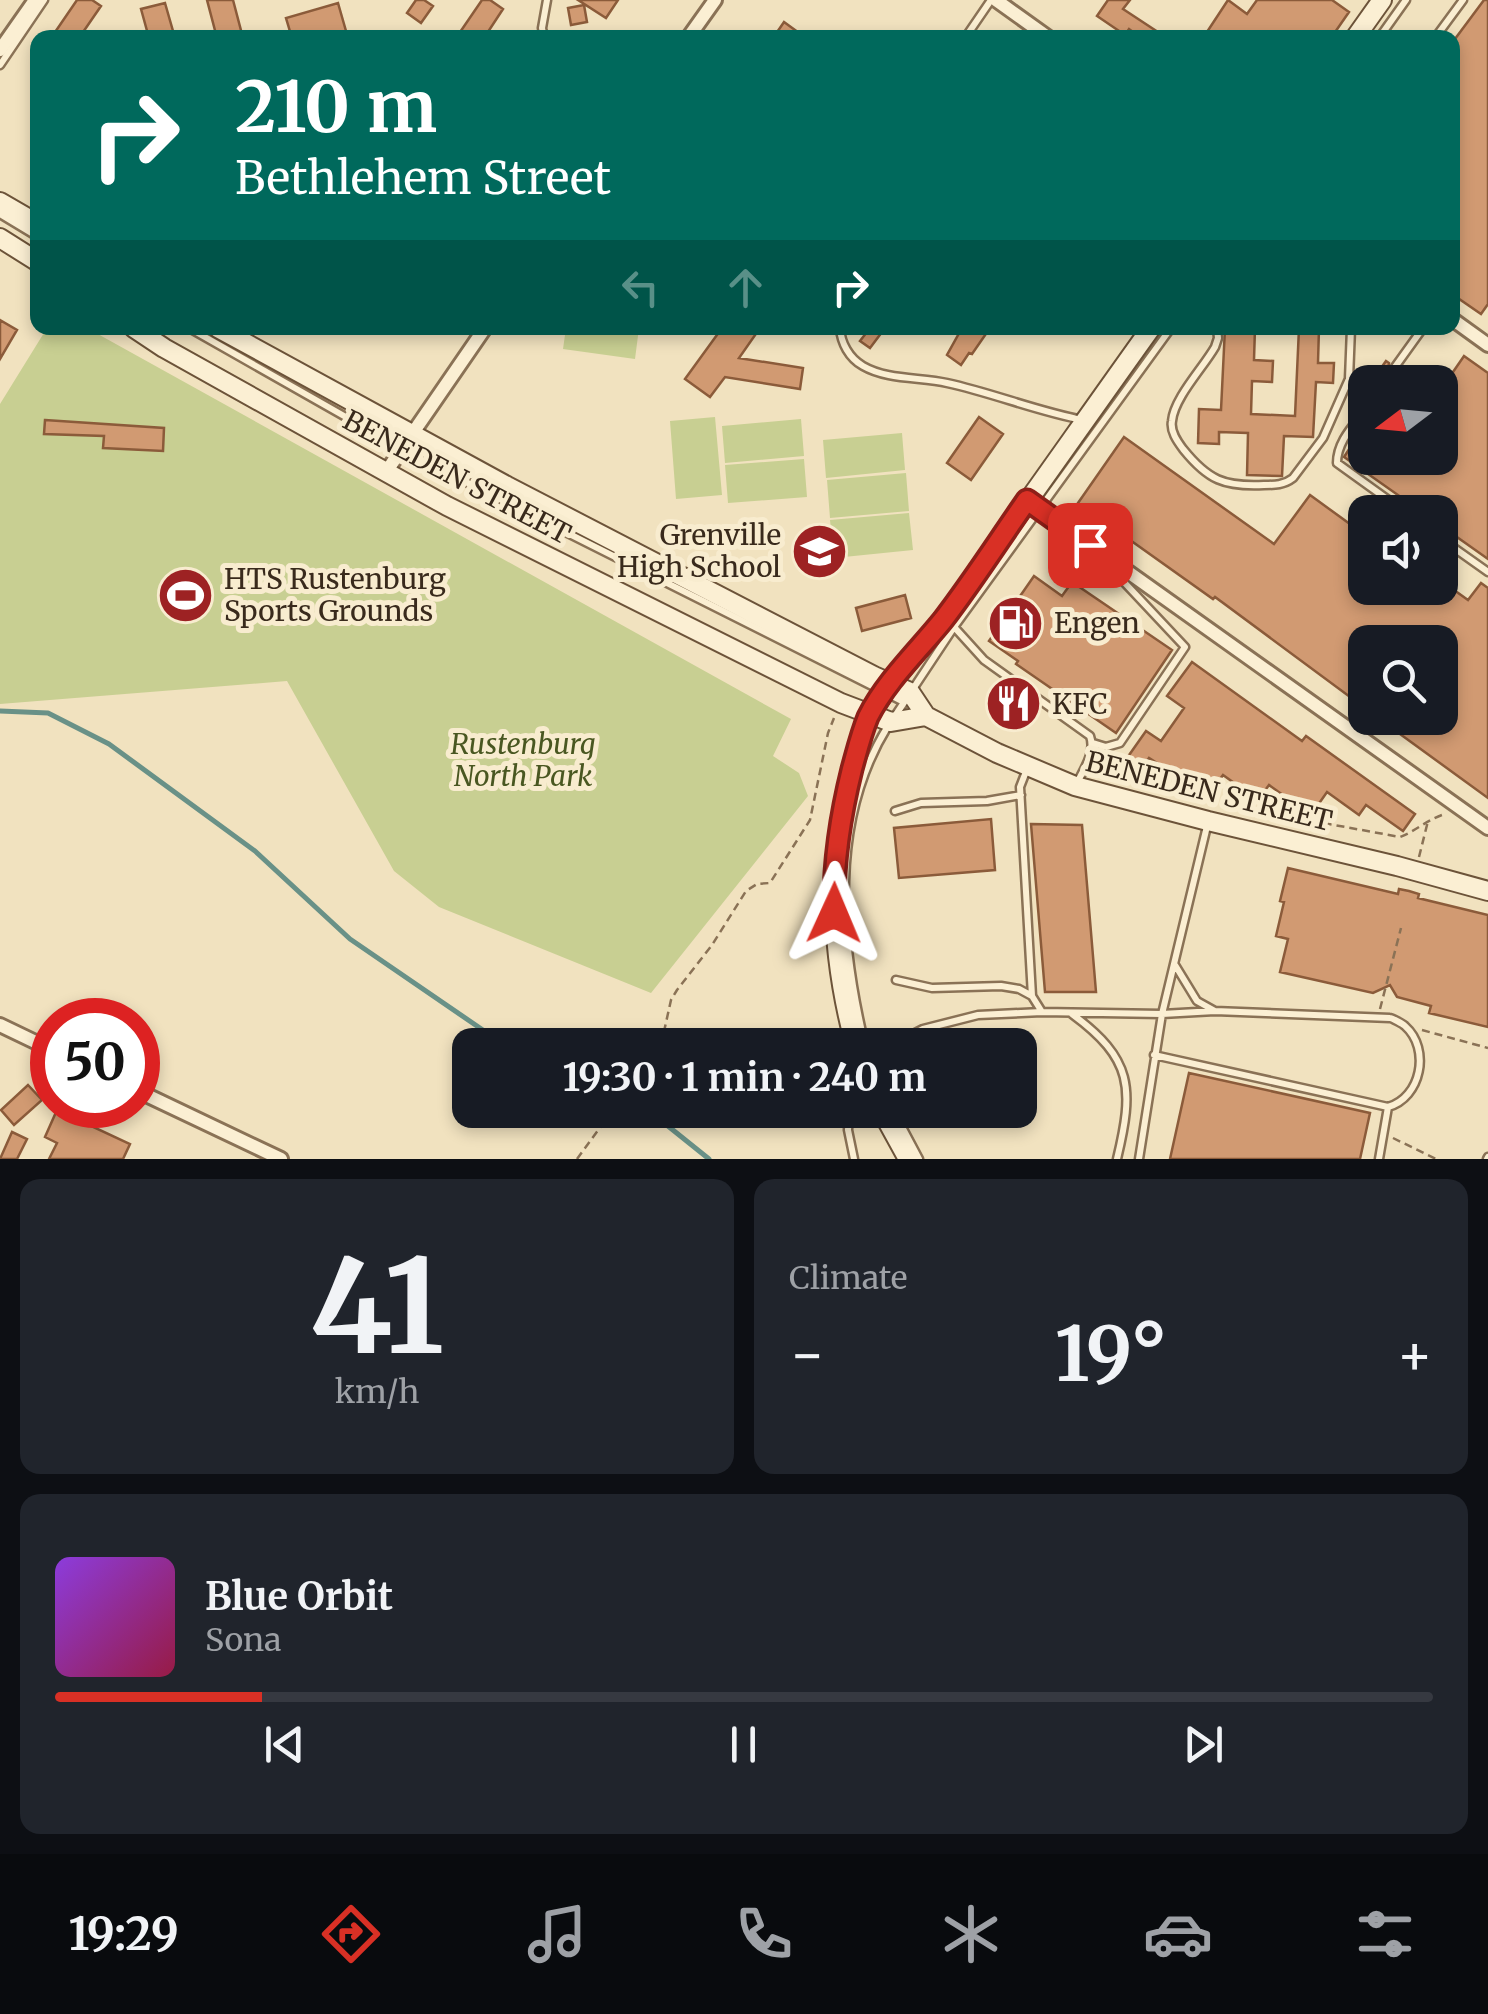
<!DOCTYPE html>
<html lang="en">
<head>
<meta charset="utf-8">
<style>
  :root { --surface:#171b24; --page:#20242c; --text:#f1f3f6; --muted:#9ea1a6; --line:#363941; --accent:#d93025 }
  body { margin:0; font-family:Merriweather,serif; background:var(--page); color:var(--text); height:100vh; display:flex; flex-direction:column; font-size:38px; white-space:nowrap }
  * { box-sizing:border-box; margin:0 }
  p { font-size:32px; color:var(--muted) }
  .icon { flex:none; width:55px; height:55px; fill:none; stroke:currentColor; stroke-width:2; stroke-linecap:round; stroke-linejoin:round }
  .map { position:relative; height:1159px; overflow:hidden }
  .details { display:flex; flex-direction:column; gap:20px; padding:20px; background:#0d0f14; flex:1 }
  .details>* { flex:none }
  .top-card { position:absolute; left:30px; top:30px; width:1430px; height:305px; border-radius:20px; box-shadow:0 5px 15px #0003; background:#00695c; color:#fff; overflow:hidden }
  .needle { width:65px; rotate:254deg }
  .buttons { position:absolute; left:1348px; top:365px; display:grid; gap:20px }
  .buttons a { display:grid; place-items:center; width:110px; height:110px; border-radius:20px; background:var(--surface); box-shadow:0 5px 15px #0003; font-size:50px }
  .speed { position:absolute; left:30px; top:998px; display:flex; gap:20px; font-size:50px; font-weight:700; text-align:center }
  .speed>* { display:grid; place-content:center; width:130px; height:130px; border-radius:50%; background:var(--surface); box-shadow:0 5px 15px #0003; line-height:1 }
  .speed .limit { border:15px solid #d22; background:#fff; color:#111 }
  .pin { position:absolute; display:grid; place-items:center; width:85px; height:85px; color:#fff; margin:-42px; border-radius:20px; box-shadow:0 5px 15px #0006 }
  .me { position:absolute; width:110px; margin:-55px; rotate:1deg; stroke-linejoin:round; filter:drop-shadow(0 0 8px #0008) }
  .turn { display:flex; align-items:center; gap:35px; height:210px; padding:0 40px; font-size:45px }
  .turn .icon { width:130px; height:130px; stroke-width:2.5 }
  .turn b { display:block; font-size:70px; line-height:85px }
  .lanes { display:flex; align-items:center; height:95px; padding:0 40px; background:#0003; justify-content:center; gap:50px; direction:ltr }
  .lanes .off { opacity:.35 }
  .big { font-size:75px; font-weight:700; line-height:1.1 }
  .details .tile { flex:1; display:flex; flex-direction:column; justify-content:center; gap:15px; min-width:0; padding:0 35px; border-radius:20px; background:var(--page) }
  .details .dial { align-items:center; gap:0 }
  .dial b { font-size:130px; line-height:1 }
  .song { display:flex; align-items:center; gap:30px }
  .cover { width:120px; height:120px; border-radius:15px; background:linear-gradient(135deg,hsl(270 70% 55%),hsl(340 70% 35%)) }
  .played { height:10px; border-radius:5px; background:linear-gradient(90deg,var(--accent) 15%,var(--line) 15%) }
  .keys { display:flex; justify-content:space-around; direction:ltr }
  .heat { display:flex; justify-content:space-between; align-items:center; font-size:55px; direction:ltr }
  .details .tiles { flex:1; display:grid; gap:20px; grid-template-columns:1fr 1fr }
  .tile:last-child { grid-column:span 2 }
  .trip { position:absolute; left:452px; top:1028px; width:585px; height:100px; border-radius:20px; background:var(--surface); box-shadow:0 5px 15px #0003; font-weight:700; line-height:100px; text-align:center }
  .tabs { display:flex; height:160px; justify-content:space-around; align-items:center; background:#090b0e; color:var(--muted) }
  .tabs .icon { width:70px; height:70px }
  .tabs .on { color:var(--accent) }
  .tabs b { font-size:45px; color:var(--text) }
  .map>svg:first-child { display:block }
</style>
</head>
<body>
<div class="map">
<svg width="1488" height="1159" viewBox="0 0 1488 1159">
  <rect width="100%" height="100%" fill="#f1e2bf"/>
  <path fill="#c8cf92" d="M47 328H87L791 719 773 756 799 773 808 796 651 993 439 907 394 871 287 681 0 704V404Z
    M566 328H639L635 359 563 349Z
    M715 417 722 495 676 499 670 421Z
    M801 419 804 456 725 463 722 426Z
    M902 433 905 470 826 478 823 440Z
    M804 459 807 497 728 503 725 465Z
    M906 473 909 511 830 518 827 480Z
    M909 513 913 550 834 558 830 520Z"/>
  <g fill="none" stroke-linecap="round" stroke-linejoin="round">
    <path stroke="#699187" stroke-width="5" d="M0 711 48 713 109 744 255 851 350 939 493 1037 510 1045
      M648 1110 709 1159"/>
  </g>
  <path fill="#d19a72" stroke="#8b5b3a" stroke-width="2.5" d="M77 0H92L101 6 79 38H51Z
    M207 0H233L243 38H217Z
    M416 0H424L433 6 421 23 407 13Z
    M482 0H490L503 9 484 38H456Z
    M578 0H618L606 18Z
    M1108 0H1130L1123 9 1167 38H1141L1129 29 1125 35 1097 16Z
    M1228 0 1247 14 1257 0H1332L1349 12 1331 38H1203Z
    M1484 0H1488V304L1481 314 1452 294V43Z
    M165 3 175 38H149L141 9Z
    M338 3 348 38H292L286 18Z
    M584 5 587 22 571 25 568 8Z
    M784 22 806 38H773Z
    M0 320 17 330 0 359Z
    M722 328H760L739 358 803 368 800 389 725 377 710 397 685 379Z
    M870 328H885L870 348 860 341Z
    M962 328H990L972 354 969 353 961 365 947 355Z
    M1225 328H1255L1254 360 1273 361 1272 382 1252 381 1251 414 1295 416 1299 328H1319L1318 363H1334L1333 383 1316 382 1313 437 1284 436 1282 476 1247 475 1248 433 1219 432V444L1198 443 1199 409 1221 410Z
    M1464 356 1488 373V559L1440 525V512H1422L1344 457 1365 425V458H1440V391Z
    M1386 361 1389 363 1388 369 1392 373 1400 371 1417 382H1371Z
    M979 417 1003 434 971 480 947 463Z
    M45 420 164 428 163 451 103 448 104 436 44 434Z
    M1124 437 1274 544 1310 495 1365 535V588H1440V580L1468 600 1481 583 1488 588V798L1378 718H1440V642H1365V708L1215 597 1213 599 1078 503Z
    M1034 576 1062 596 1072 582 1172 650 1116 733 1016 664 1018 661 989 641Z
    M905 595 911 618 862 631 856 608Z
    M1192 662 1302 741 1306 736 1415 814 1403 831 1366 805 1359 815 1327 792 1311 815 1269 785 1258 800 1223 775 1208 795 1149 758 1142 768 1127 758 1146 731 1161 741 1184 708 1167 696Z
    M1001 683 1037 708 1025 725 990 700Z
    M991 819 995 870 899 878 894 828Z
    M1031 824 1082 825 1096 992H1045Z
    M1288 868 1398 894 1399 889 1409 891 1419 894 1418 898 1488 915V1027L1429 1013 1431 1006 1397 997 1390 985 1373 993 1280 972 1288 939 1276 936 1284 902 1280 901Z
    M1189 1073 1370 1113 1360 1159H1170Z
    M28 1085 42 1100 14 1125 1 1110Z
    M57 1110 130 1144 123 1159H49L57 1143 45 1137Z
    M12 1132 27 1139 17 1159H0Z"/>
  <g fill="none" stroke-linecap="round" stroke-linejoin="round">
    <defs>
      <path id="lane" d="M544 38 542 28 547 0
        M965 38 991 0
        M1379 38 1406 0
        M1435 38 1463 0
        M0 65 44 0
        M0 214 38 237
        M189 328 418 458 904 702
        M359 328 370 329 383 328
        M840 328C841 343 849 358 863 366 887 380 921 377 947 383 993 393 1036 411 1083 420
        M1217 328 1218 338 1215 347C1203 368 1174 398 1172 421 1170 431 1177 441 1183 449 1208 480 1224 487 1264 485 1275 485 1284 485 1293 478L1323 438 1349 379 1351 328
        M1395 367 1423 328
        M1365 410C1353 426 1337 442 1337 463L1405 512
        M1440 538 1488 572
        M955 628 984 660 1090 736C1096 753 1083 770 1076 785
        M895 716 954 627 1171 328
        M1093 743 1106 747 1120 743 1185 647 1107 564
        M1027 769 1020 787 1032 996
        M895 811 921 803 987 801 1021 795
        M1175 965 1197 1001 1215 1011
        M896 980 932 988 1001 986 1019 989 1032 996 1042 1012
        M1072 1014C1133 1059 1134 1088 1117 1159
        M865 1045C840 940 829 821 888 726
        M892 1045 923 1029 978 1015 1042 1012 1162 1014 1215 1011 1390 1018C1392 1018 1403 1024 1405 1026 1431 1049 1421 1098 1388 1107
        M1154 1055 1388 1107 1379 1159
        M849 1110 848 1130 854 1159
        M893 1110 919 1159
        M1139 1159 1162 1014 1208 822
        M1487 1159 1488 1157"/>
      <path id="street" d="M996 0 1049 38
        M688 38 715 0
        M0 50 35 0
        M1452 319 1488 345
        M386 472 485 328
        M1027 500 1488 828
        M0 1025 52 1050
        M138 1091 281 1159"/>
      <path id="secondary" d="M1355 38 1382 0
        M0 202 38 224
        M0 238 38 262
        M134 328 164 348 447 506 841 703 891 722 926 716
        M218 328 507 486 874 676 910 692 926 716 997 753 1075 786 1208 821 1397 866 1488 891
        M855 1045C825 932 829 842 863 731 882 686 919 653 947 614 1016 519 1083 423 1151 328
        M881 1110 908 1159"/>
    </defs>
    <use href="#lane" stroke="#8a7256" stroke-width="11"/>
    <use href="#street" stroke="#8a7256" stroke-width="18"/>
    <use href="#secondary" stroke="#6c5339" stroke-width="22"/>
    <path stroke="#8a7256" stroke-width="2.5" stroke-dasharray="8 5" stroke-linecap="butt" d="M1251 815 1252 810 1400 837C1416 831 1428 819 1445 814
      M1419 857 1428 821
      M1380 1009 1401 928
      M1422 1030 1488 1048
      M661 1045 671 1000 677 990 712 945 746 891 757 884 770 883 810 820 828 733 834 718
      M1393 1138 1436 1159
      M577 1159 613 1110"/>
    <use href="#lane" stroke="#fbefd3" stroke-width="6"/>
    <use href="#street" stroke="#fbefd3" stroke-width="12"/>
    <use href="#secondary" stroke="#fbefd3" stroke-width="18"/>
  </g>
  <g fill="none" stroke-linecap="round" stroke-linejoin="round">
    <defs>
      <path id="route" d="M834 913C833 864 840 817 852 769 857 751 861 734 868 717 886 681 918 651 943 620 973 581 999 540 1027 500L1090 545"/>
    </defs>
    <use href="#route" stroke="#8d1f18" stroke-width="25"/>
    <use href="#route" stroke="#d93025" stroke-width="18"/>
  </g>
  <defs>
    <symbol id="school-disc" viewBox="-11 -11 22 22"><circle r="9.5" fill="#9d2223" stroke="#f8eccf"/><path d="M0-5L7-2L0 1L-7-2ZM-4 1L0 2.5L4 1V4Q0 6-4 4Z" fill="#fff"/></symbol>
    <symbol id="stadium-disc" viewBox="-11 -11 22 22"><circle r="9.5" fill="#9d2223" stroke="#f8eccf"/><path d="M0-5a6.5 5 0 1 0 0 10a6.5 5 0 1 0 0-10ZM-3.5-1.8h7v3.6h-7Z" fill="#fff"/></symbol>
    <symbol id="fuel-disc" viewBox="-11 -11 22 22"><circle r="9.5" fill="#9d2223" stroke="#f8eccf"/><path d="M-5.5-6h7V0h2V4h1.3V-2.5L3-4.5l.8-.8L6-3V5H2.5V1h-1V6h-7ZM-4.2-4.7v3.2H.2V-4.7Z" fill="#fff"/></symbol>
    <symbol id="restaurant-disc" viewBox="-11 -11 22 22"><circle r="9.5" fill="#9d2223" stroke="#f8eccf"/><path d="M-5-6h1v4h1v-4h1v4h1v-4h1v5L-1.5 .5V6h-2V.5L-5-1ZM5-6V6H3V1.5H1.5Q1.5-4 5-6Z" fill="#fff"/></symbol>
  </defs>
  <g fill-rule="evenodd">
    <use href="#school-disc" x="788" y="520" width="63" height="63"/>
    <use href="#stadium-disc" x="154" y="564" width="63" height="63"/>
    <use href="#fuel-disc" x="984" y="592" width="63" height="63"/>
    <use href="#restaurant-disc" x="982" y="672" width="63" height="63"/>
  </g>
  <g text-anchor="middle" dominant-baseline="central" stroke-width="10" stroke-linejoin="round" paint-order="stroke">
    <g font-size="28" fill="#392a1c" stroke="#f8eccf">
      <text transform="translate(457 477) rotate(28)">BENEDEN STREET</text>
      <text transform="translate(1209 791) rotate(14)">BENEDEN STREET</text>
    </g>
    <g font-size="28" fill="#392a1c" stroke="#f8eccf" text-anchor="start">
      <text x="781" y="535" text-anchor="end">Grenville<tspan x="781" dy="32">High School</tspan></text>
      <text x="224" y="579">HTS Rustenburg<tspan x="224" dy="32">Sports Grounds</tspan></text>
      <text x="1054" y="623">Engen</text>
      <text x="1052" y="704">KFC</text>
    </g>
    <g font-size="28" font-style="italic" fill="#495721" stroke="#f8eccf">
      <text x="523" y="744">Rustenburg<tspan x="523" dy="32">North Park</tspan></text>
    </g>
  </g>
</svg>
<div class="buttons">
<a><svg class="needle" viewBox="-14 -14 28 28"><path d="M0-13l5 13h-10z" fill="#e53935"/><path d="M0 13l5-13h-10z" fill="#9ea1a6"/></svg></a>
<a><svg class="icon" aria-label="sound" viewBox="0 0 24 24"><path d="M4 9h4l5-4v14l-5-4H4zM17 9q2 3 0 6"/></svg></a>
<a><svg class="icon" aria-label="search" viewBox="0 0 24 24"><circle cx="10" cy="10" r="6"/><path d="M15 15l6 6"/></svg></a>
</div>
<div class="speed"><div class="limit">50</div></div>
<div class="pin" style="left:1090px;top:545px;background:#d93025"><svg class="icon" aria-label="arrive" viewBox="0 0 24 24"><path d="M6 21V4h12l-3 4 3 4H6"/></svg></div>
<svg class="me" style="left:834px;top:913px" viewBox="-20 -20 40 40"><path d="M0-17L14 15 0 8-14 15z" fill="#d93025" stroke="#fff" stroke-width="4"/></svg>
<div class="trip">19:30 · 1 min · 240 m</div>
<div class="top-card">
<div class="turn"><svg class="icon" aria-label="right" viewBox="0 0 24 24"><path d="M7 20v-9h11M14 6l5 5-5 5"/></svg><div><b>210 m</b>Bethlehem Street</div></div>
<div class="lanes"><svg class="icon off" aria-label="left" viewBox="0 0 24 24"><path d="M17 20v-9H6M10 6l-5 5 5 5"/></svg><svg class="icon off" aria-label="ahead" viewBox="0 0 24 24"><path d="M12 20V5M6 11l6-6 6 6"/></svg><svg class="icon" aria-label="right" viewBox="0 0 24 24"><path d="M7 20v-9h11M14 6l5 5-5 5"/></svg></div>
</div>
</div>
<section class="details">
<div class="tiles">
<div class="tile dial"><b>41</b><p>km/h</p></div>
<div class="tile"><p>Climate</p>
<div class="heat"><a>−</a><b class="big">19°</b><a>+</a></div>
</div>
<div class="tile">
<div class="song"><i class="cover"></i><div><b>Blue Orbit</b><p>Sona</p></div></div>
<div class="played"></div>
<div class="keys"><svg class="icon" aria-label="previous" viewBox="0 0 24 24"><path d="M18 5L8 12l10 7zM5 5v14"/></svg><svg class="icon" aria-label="pause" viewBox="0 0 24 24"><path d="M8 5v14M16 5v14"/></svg><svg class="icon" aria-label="next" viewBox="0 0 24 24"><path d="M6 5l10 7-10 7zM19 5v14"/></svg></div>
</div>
</div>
</section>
<nav class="tabs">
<b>19:29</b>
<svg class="icon on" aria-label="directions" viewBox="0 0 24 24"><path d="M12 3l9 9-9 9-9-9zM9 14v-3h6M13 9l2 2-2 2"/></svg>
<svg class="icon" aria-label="music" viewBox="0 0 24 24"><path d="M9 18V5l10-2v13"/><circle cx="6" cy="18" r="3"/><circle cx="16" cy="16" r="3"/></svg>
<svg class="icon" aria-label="phone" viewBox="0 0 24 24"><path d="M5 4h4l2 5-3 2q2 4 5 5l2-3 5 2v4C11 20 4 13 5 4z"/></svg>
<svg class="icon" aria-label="climate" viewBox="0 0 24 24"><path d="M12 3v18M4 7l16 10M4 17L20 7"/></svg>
<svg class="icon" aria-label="car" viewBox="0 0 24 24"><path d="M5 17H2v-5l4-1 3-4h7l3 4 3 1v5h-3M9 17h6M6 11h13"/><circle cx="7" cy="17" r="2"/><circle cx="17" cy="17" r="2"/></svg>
<svg class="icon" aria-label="filters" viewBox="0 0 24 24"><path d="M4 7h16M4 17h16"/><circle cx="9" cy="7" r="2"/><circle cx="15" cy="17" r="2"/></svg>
</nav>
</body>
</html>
